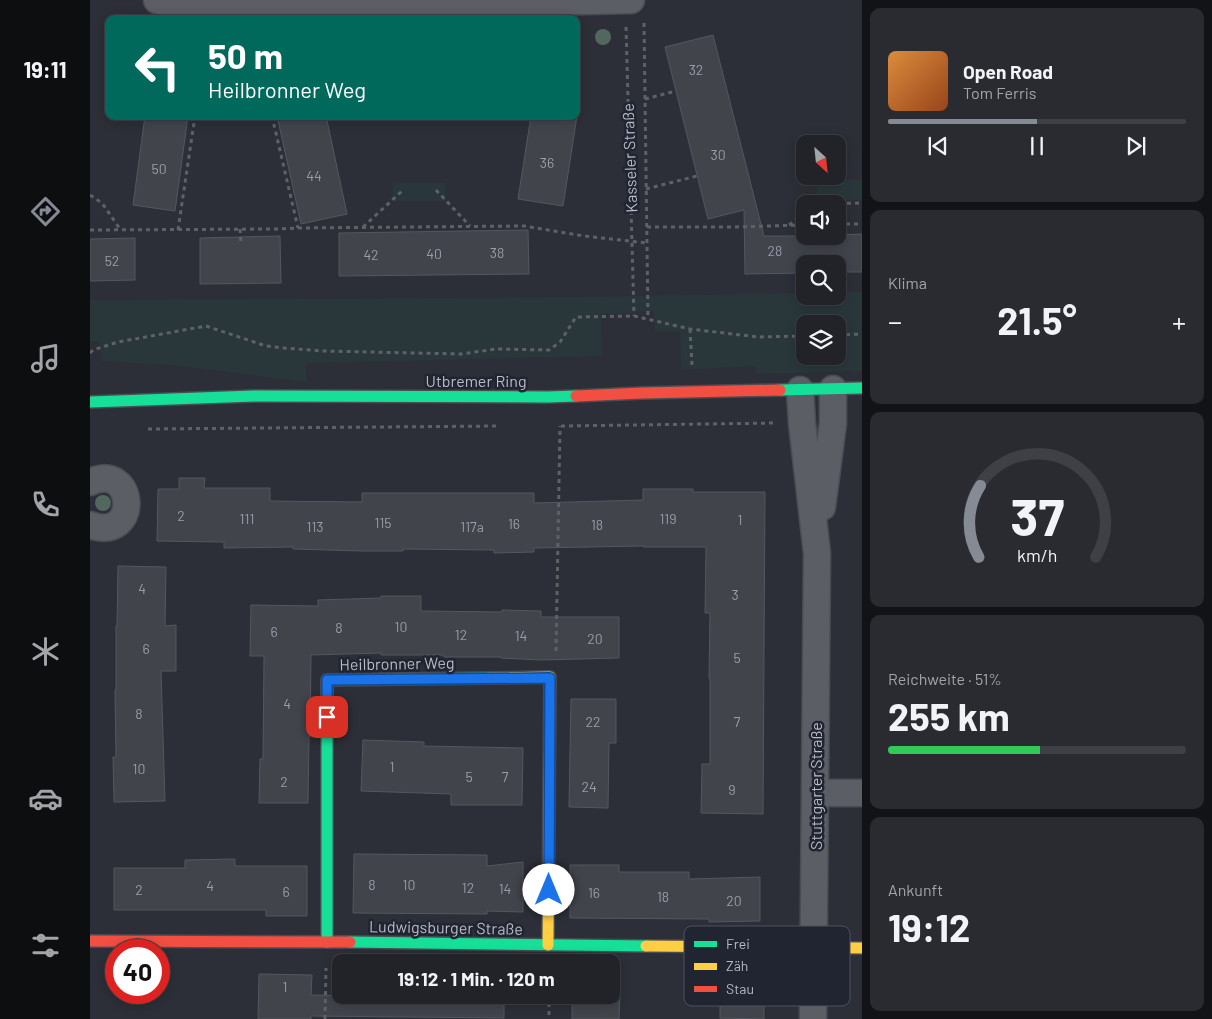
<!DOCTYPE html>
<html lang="de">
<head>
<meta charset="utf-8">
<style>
  :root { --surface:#212329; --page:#292b31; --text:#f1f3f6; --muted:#a2a4a8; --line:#3e4046; --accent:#868a95 }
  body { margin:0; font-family:Barlow,sans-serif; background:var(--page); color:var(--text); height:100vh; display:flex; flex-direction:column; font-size:19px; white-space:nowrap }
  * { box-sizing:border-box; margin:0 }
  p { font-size:16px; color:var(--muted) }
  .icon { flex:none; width:28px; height:28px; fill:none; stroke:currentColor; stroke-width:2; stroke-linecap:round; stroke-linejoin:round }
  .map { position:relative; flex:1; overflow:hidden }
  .drawer { display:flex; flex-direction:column; gap:8px; padding:8px; background:#121317; width:350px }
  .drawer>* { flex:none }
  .top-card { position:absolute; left:15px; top:15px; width:475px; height:105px; border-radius:10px; box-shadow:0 2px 12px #0003,0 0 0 1px var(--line); background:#00695c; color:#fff; overflow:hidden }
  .needle { width:32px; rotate:153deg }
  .buttons { position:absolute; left:706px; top:135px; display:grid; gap:10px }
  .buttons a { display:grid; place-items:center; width:50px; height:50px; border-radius:10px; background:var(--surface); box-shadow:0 2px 12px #0003,0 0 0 1px var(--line); font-size:25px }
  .speed { position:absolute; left:15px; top:939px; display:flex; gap:10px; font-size:25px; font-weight:700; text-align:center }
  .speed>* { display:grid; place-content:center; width:65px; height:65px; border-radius:50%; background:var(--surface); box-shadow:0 2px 12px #0003,0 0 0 1px var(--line); line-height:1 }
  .speed .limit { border:8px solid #d22; background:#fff; color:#111 }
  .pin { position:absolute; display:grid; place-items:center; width:42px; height:42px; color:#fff; margin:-21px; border-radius:10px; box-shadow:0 2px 8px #0006 }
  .me { position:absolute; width:55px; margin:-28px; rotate:0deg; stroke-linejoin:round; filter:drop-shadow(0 0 4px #0008) }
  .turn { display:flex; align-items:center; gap:18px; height:105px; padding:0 20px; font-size:22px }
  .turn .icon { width:65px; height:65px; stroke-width:2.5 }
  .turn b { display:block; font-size:35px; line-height:42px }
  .big { font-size:38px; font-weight:700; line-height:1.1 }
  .drawer .card { flex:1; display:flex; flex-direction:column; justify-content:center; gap:8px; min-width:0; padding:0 18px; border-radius:10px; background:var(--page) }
  .drawer .dial { align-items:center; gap:0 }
  .dial svg { height:130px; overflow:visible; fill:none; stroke:var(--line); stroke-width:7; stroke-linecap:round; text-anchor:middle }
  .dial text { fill:var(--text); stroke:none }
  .song { display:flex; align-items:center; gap:15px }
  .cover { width:60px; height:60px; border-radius:8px; background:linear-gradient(135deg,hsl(30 70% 55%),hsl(20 70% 35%)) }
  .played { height:5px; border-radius:2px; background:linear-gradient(90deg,var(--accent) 50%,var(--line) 50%) }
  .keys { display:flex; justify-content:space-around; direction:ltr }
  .heat { display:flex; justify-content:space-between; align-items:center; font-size:28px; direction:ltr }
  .charge { height:8px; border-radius:4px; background:linear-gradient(90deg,#34c759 51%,var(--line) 0) }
  .trip { position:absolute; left:242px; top:954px; width:288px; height:50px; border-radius:10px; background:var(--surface); box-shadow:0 2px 12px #0003,0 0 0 1px var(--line); font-weight:700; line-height:50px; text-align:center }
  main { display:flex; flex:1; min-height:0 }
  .tab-bar { display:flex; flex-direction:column; width:90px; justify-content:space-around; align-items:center; background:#0d0e10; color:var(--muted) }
  .tab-bar .icon { width:35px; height:35px }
  .tab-bar .on { color:var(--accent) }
  .tab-bar b { font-size:22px; color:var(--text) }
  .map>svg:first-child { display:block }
</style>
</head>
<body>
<main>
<nav class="tab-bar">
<b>19:11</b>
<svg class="icon on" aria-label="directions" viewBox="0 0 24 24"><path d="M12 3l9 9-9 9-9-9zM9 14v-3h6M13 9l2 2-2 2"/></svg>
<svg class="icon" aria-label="music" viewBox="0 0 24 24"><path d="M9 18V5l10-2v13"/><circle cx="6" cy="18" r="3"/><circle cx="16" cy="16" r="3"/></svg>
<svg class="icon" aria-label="phone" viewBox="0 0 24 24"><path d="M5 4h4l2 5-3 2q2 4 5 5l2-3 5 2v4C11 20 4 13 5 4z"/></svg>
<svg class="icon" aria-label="climate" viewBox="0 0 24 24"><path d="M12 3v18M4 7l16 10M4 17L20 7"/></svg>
<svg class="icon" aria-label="car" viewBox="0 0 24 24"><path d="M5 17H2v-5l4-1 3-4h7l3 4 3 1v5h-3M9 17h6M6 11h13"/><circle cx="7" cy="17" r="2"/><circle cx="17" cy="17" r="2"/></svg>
<svg class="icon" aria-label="filters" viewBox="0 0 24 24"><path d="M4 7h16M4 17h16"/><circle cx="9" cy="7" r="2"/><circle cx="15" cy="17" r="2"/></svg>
</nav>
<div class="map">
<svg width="772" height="1019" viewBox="0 0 772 1019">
  <rect width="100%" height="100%" fill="#2c2f37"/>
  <path fill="#29373b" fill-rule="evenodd" d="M772 179V200L727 201V180Z
    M303 183H355V201H303Z
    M748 292H772V371L667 374 665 366 591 370 590 332H565L564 312 511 314 512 356 216 363V382L92 366 12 361 9 342 0 341V300L480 297 715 293V296H748ZM715 324H748V356H715Z"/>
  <path fill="#41444b" stroke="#54575f" d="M623 35 674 236H748V235L772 234V272H748V264H715V273L655 274 654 210 618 219 575 47Z
    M55 116H98L85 211 43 205Z
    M187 116H236L257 214 211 224Z
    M441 116H487L473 206 428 199Z
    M438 230 439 274 249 276V233Z
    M190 236 191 283 110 284V238Z
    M45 238V280L0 281V239Z
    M89 478H115L114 488H180V501L272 502V493H444V503L553 500V489H603V492H675L673 814 611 813 612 764H620V678H619L620 613H615L616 547H553V546L444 548V552L404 553V550L313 549V551H271L203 549V547L134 548V542L67 541 68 489H89Z
    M28 566 76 567 75 626 86 625V671H71L75 801 24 802 23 757H26L25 690H26V626H27Z
    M291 596H331V611L412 612V610L451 611V617H529V658L450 660 411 658V657H354V655H291V653L221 655 220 736H219L218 803H169L170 759H173L174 656H160L161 605 228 606V600L291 598Z
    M481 699H526V743H519L518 808 479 807Z
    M273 740 334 742V746L433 748 432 805H361V794L271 791Z
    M264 854 397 855V866L433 862V912L397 911V914L263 913Z
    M145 859V866H217V916H176V910H24V868H95V860Z
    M480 865H529V872H599V879L670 877V921L619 922V919L480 918Z
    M169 974 222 975 221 995 414 998V1018L221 1016V1019H168Z
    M630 982 674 983V1019L630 1018Z
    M482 995H530L529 1019H482Z"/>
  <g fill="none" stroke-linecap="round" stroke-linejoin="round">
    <defs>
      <path id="street" d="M67 0 84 5 270 6 541 0
        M710 390 712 423 727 553 723 1019
        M0 482C46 461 51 543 0 525
        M732 507 743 423V389
        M725 793H772"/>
      <path id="fast" d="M690 390 772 388
        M0 402 164 396 458 397 486 396
        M237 942V680L399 678
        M260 942 556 946"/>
      <path id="slow" d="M399 678 460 677 458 945
        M556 946 772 948"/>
      <path id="jam" d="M486 396 552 393 690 390
        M0 941 260 942"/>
    </defs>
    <use href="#street" stroke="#4a4c54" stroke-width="29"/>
    <use href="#fast" stroke="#4a4c54" stroke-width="14"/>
    <use href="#slow" stroke="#4a4c54" stroke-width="14"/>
    <use href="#jam" stroke="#4a4c54" stroke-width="14"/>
    <path stroke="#5e6166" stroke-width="3" stroke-dasharray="4 4" stroke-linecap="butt" d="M554 23 558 319
      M536 27 544 316
      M555 99 586 91
      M182 116 208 228
      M556 189 607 176
      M346 190 380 226
      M0 195 12 203 30 229
      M725 204 772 203
      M748 224H772
      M699 225 715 212
      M273 227 312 191
      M557 227H644L715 225
      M150 229 151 243
      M0 230 187 229 208 228 434 226 494 236 557 243
      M88 230 105 116
      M600 329 602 366
      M748 335 772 334
      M0 353 3 350 28 342 116 326 176 346 194 348 233 351 371 354 406 349 459 350 470 342 486 317 544 316 600 329 668 337 715 336
      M471 426 687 423
      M58 429 407 426
      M466 651 470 426
      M459 995V1019
      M235 1019 236 968"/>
    <use href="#street" stroke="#5c5e65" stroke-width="26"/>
    <use href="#fast" stroke="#16e098" stroke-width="11"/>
    <use href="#slow" stroke="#ffcf43" stroke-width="11"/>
    <use href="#jam" stroke="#f24e42" stroke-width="11"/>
  </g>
  <g fill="#52675d">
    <circle cx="513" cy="37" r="8"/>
    <circle cx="13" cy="503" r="8"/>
  </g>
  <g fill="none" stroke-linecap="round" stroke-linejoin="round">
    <defs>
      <path id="route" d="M237 717V680L460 678 459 890"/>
    </defs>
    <use href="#route" stroke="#114b97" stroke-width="12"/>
    <use href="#route" stroke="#1a73e8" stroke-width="9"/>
  </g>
  <g text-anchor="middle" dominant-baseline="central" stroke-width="5" stroke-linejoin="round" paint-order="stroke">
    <g font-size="14" fill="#9a9da8">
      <text x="606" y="69">32</text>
      <text x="628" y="154">30</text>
      <text x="457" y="162">36</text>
      <text x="69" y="168">50</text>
      <text x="224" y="175">44</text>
      <text x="685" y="250">28</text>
      <text x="407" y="252">38</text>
      <text x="344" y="253">40</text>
      <text x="281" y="254">42</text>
      <text x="22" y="260">52</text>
      <text x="91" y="515">2</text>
      <text x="157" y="518">111</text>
      <text x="578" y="518">119</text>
      <text x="650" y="519">1</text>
      <text x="293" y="522">115</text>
      <text x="424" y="523">16</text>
      <text x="507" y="524">18</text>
      <text x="225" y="526">113</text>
      <text x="382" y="526">117a</text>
      <text x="52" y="588">4</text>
      <text x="645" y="594">3</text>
      <text x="311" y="626">10</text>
      <text x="249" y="627">8</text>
      <text x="184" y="631">6</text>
      <text x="371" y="634">12</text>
      <text x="431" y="635">14</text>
      <text x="505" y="638">20</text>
      <text x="56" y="648">6</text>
      <text x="647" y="657">5</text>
      <text x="197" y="703">4</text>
      <text x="49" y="713">8</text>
      <text x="503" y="721">22</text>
      <text x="647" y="721">7</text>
      <text x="302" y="766">1</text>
      <text x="49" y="768">10</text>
      <text x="379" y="776">5</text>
      <text x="415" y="776">7</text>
      <text x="194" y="781">2</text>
      <text x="499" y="786">24</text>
      <text x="642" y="789">9</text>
      <text x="282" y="884">8</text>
      <text x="319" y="884">10</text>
      <text x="120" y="885">4</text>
      <text x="378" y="887">12</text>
      <text x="415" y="888">14</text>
      <text x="49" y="889">2</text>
      <text x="196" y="891">6</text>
      <text x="504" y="892">16</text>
      <text x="573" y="896">18</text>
      <text x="644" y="900">20</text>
      <text x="195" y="986">1</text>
    </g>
    <g font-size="16" fill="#b7bbc7" stroke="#202531">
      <text transform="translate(539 158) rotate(-92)">Kasseler Straße</text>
      <text x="386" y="380">Utbremer Ring</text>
      <text transform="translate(307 663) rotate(-1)">Heilbronner Weg</text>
      <text transform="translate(725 786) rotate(-90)">Stuttgarter Straße</text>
      <text transform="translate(356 927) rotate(1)">Ludwigsburger Straße</text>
    </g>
  </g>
  <rect x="594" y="926" width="166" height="80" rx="8" fill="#202531" stroke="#4d525e" stroke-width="1"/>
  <rect x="604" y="941" width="23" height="6" fill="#16e098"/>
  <rect x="604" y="963" width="23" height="7" fill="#ffcf43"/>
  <rect x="604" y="986" width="23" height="6" fill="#f24e42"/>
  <g font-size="14" fill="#b7bbc7">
    <text x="636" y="949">Frei</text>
    <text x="636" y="971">Zäh</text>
    <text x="636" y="994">Stau</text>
  </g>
</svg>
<div class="buttons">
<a><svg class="needle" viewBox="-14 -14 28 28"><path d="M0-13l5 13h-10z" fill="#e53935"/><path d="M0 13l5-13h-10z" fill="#a2a4a8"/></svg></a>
<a><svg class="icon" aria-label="sound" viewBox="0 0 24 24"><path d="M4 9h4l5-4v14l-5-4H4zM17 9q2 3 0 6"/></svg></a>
<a><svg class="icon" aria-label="search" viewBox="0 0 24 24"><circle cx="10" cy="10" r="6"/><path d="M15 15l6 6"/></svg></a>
<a><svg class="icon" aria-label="layers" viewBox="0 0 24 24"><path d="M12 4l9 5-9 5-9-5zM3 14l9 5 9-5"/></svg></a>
</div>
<div class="speed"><div class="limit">40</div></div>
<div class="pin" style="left:237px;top:717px;background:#d93025"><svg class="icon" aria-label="arrive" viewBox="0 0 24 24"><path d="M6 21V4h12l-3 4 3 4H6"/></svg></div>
<svg class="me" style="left:459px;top:890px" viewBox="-20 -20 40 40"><circle r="19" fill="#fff"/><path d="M0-13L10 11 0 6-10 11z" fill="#1a73e8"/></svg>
<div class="trip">19:12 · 1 Min. · 120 m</div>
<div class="top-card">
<div class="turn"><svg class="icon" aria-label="left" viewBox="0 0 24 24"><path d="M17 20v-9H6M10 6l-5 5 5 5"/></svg><div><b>50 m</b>Heilbronner Weg</div></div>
</div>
</div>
<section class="drawer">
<div class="card">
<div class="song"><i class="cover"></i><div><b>Open Road</b><p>Tom Ferris</p></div></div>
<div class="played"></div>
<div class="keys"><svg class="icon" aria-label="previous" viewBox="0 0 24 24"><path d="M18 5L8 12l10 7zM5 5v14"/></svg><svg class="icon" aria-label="pause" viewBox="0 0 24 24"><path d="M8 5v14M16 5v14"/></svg><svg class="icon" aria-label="next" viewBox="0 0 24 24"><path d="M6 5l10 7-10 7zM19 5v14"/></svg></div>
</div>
<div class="card"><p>Klima</p>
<div class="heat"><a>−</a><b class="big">21.5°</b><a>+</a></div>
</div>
<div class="card dial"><svg viewBox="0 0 100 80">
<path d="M14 69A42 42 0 1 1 86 69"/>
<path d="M14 69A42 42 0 0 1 15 25" stroke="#868a95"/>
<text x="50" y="56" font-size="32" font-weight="700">37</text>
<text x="50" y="72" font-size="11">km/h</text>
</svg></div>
<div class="card"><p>Reichweite · 51%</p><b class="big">255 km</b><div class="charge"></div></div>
<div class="card"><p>Ankunft</p><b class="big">19:12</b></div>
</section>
</main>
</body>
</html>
